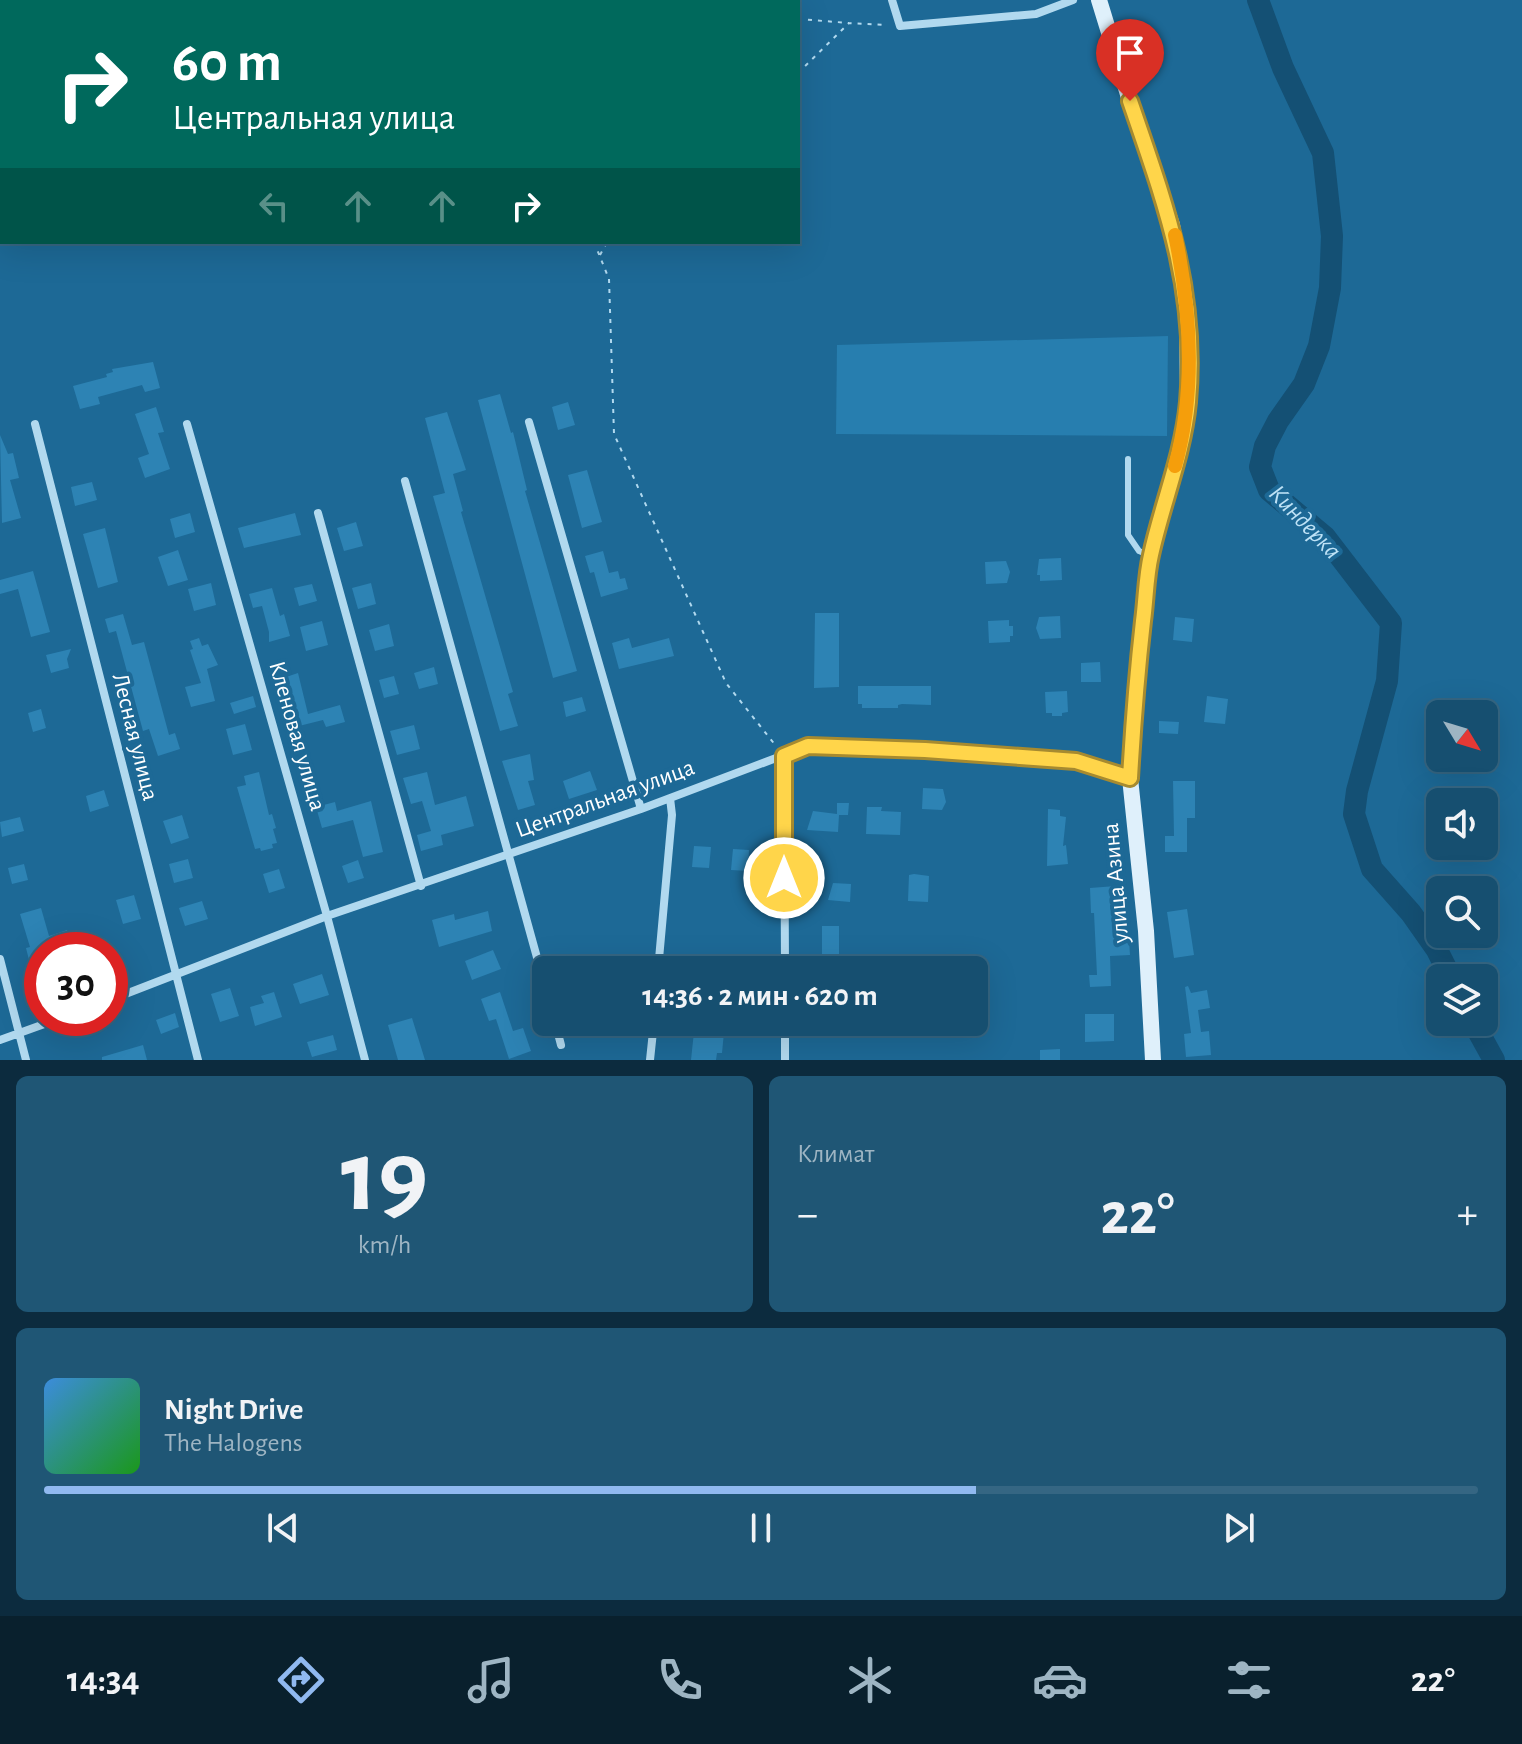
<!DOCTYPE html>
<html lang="ru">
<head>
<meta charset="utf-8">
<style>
  :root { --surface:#164f70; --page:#1f5675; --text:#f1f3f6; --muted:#9eb5c3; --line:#356683; --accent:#90b9f0 }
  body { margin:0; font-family:"Alegreya Sans",sans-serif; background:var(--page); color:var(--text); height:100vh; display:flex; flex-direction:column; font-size:30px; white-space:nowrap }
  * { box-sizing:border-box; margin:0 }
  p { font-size:26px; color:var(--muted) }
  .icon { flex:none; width:44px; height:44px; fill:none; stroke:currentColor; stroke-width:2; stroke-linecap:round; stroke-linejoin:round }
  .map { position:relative; height:1060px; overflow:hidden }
  .details { display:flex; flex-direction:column; gap:16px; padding:16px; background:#0c2b3e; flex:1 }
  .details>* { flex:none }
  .hud { position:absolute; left:0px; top:0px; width:800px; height:244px; box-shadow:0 8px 32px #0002,0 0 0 2px var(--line); background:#00695c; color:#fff; overflow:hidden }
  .needle { width:52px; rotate:128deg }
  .controls { position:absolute; left:1426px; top:700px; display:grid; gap:16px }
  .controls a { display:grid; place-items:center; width:72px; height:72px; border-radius:12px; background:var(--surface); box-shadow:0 8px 32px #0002,0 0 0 2px var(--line); font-size:40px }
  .speed { position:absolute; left:24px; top:932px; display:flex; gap:16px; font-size:40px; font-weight:700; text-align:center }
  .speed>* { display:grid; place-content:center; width:104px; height:104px; border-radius:50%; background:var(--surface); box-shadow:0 8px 32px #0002,0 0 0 2px var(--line); line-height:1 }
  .speed .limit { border:12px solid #d22; background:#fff; color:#111 }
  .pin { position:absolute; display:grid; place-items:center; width:68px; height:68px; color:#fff; margin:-82px -34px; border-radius:50% 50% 50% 0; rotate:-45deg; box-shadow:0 0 8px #0007 }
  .pin .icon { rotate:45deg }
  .me { position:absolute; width:88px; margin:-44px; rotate:0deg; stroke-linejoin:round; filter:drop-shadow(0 0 6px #0008) }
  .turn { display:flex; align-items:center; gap:28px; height:168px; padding:0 40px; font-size:36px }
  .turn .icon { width:104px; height:104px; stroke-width:2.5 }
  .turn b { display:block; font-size:56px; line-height:68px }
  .lanes { display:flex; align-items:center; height:76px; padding:0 40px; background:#0003; justify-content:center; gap:40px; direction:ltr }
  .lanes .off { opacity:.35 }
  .big { font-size:60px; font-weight:700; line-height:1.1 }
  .details .tile { flex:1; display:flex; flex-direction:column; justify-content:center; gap:12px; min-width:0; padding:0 28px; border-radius:12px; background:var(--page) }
  .details .dial { align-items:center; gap:0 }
  .dial b { font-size:104px; line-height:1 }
  .song { display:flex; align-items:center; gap:24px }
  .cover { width:96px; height:96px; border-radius:12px; background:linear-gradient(135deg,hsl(210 70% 55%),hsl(120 70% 35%)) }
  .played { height:8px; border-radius:4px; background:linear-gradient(90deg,var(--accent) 65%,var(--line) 65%) }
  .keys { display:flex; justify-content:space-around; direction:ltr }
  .heat { display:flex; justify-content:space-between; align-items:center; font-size:44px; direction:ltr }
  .details .tiles { flex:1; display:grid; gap:16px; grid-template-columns:1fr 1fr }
  .tile:last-child { grid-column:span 2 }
  .trip { position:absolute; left:532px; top:956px; width:456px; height:80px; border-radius:12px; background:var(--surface); box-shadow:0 8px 32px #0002,0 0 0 2px var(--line); font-weight:700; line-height:80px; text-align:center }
  .menu { display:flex; height:128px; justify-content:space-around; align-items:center; background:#09202d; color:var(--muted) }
  .menu .icon { width:56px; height:56px }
  .menu .active { color:var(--accent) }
  .menu b { font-size:36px; color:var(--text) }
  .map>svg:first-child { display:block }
</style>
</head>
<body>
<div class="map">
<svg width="1522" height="1060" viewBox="0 0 1522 1060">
  <rect width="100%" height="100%" fill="#1d6996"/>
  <path fill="#277eaf" d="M1168 336 1167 436 836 434 837 345Z"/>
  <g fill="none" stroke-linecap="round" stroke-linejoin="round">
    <path stroke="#145074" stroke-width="22" d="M1258 0 1283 68 1323 153 1332 236 1330 288 1319 346 1304 384 1278 421 1265 446 1260 467 1269 490 1325 537 1391 623 1387 681 1357 791 1354 814 1372 869 1411 913 1437 950 1451 978
      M1473 1022 1494 1060"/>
  </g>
  <path fill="#2d83b4" d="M153 362 160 388 145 392 142 385 98 397 100 404 80 409 73 386 107 377 106 374 113 372 112 369Z
    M500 394 511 433 513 432 527 490 525 491 577 671 553 678 478 400Z
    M568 402 575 425 558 430 552 407Z
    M156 407 164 432 158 433 170 469 145 478 138 458 149 454 135 414Z
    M447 412 466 470 453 474 463 511 461 512 513 692 508 694 518 726 500 731 433 496 445 493 425 418Z
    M0 435 8 454 13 453 19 478 10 480 21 518 2 523Z
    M587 470 602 522 582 528 568 475Z
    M92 482 97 500 75 506 71 487Z
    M190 513 195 532 175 538 170 519Z
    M295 513 301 535 244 548 238 528Z
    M356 522 363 546 344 551 337 528Z
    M105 528 118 582 98 588 83 534Z
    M178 550 188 580 168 586 158 557Z
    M603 551 609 573 618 571 620 579 625 578 628 589 601 597 594 572 590 573 585 556Z
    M1061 558 1062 580 1040 581V575H1037L1039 559Z
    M1006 561 1010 572 1007 583 986 584 985 562Z
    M33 571 50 632 31 637 18 589 0 594V580Z
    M211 583 216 605 194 611 188 589Z
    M371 583 376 604 358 609 352 588Z
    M312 584 317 601 299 606 294 588Z
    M272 588 280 616 284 614 290 636 269 642V632L262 606 253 608 249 594Z
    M815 613H839V687L814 688Z
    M123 614 132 645 144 642 169 735 175 733 180 749 158 756 149 729 143 731 116 631 109 633 105 619Z
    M1060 616 1061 638 1040 639 1036 628 1039 617Z
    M1175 617 1194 619 1192 642 1173 640Z
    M1009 620V626H1013V636H1010V642L989 643 988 621Z
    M322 621 328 645 306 651 300 627Z
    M389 624 394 646 375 651 369 630Z
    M199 638 202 646 208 644 218 665 207 669 215 701 191 707 185 687 201 683 190 650 193 649 190 641Z
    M629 638 632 648 669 638 674 656 619 669 612 643Z
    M71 649 67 659 69 668 51 673 46 655Z
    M1100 662 1101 682H1081V663Z
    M434 667 438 684 419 689 414 673Z
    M298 673 308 714 340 705 345 722 326 727 323 720 291 728 280 679Z
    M394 676 399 694 384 698 379 680Z
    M858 686H931V705L902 704 898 705V708H862V704H858Z
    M1067 691 1068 712 1062 713V716H1052V713H1046L1045 692Z
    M253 696 256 707 234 714 230 703Z
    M1207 696 1228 699 1225 724 1204 722Z
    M582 697 586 711 566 717 563 702Z
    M41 709 46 728 33 732 28 713Z
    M1159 721 1179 722 1178 734 1159 733Z
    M245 724 252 750 233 755 226 729Z
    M414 725 420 749 397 755 390 731Z
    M530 754 534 780 528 781 535 805 518 810 502 761Z
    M590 771 597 790 569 799 563 781Z
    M259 772 269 815 272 814 276 828 273 829 277 843 272 844 273 848 261 851 260 848 255 849 237 787 246 785 244 776Z
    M427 772 435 805 466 796 474 826 441 835 443 845 421 851 417 835 431 831 422 801 411 804 403 778Z
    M1173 781H1195V818H1187V852H1165V836H1174Z
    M923 788 943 789 946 802 942 810 922 809Z
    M104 790 109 806 90 812 86 796Z
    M371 801 383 852 363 857 353 820 322 828 316 807 335 802 337 811Z
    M837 803H849L848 815H839L838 832 807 830 813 811 837 814Z
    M867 807H882L881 811 901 812 900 835 866 834Z
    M1048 809 1060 810V816L1066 817 1063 846 1066 845 1068 864 1047 866Z
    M182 815 189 838 171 844 163 821Z
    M20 817 24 831 2 837 0 822Z
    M694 846 711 847 709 868 692 867Z
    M733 849 749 850 748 871 731 870Z
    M188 859 193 878 174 883 169 864Z
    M358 860 364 878 348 883 342 866Z
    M24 864 28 880 12 884 8 868Z
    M279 869 285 888 269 893 263 874Z
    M914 874 929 876 928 902 908 901 909 875Z
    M833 883 851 884 850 902 828 900Z
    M1116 886 1118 924H1128L1130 955 1110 956 1111 986 1090 987 1089 975H1097L1094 913H1091L1090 888Z
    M134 895 141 919 123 924 116 900Z
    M202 901 208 919 185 926 179 908Z
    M41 908 49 936 67 930 73 948 42 950V965L31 968 26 948 30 947 20 914Z
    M1187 909 1194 955 1174 958 1167 912Z
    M488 911 492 931 439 947 432 920 454 914 455 920Z
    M822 926H839V959H847V970H822Z
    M493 950 501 969 472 980 465 961Z
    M322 974 329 995 300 1004 293 984Z
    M1188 986 1191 993 1207 990 1210 1008 1198 1010 1201 1032 1209 1031 1211 1055 1186 1057 1184 1034 1191 1033 1185 987Z
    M230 988 239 1016 220 1022 211 994Z
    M274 992 282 1017 255 1026 250 1007 264 1003 261 996Z
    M500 992 513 1031 523 1028 531 1051 509 1059 496 1019 489 1021 481 999Z
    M175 1013 179 1027 161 1034 156 1020Z
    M1085 1014H1114V1041L1085 1042Z
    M412 1018 425 1060H398L388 1025Z
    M695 1022H725L722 1053H717L716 1060H691Z
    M333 1035 337 1050 312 1057 307 1042Z
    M143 1045 147 1060H102V1057Z
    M1060 1049V1060H1040V1050Z"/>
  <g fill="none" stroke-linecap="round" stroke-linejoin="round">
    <path stroke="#b1d9ef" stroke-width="2" stroke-dasharray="4 6" stroke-linecap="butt" d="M798 19 849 23
      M798 73 849 23 887 25
      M594 242 609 279 614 434 726 683 776 746
      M600 255 607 242"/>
    <path stroke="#b1d9ef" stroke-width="6" d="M1128 459V535L1139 551 1151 556"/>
    <path stroke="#b1d9ef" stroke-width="8" d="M892 0 900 26 1036 14 1073 0
      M529 422 641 809
      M35 424 198 1060
      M187 424 327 916 365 1060
      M405 481 546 990
      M318 513 421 886
      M784 756 785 970
      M0 959 26 1060
      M658 970 672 815 670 798
      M110 1000 327 916 641 809 808 746 925 750 1076 761 1129 778
      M555 1022 561 1045
      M785 1022V1060
      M0 1040 61 1018
      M650 1060 654 1022"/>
    <path stroke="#dff0fb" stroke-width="16" d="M1099 0 1130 101 1172 225 1187 305 1188 402 1179 451 1151 556 1135 689 1130 778 1146 931 1153 1060"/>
  </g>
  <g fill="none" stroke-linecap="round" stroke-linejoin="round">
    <defs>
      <path id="route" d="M784 878V756L808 746 925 750 1076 761 1130 778C1133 726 1137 674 1143 621 1146 599 1146 576 1151 555 1162 504 1183 455 1188 402 1198 291 1165 203 1130 101"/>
    </defs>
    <use href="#route" stroke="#a68a30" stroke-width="20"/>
    <use href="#route" stroke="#ffd54a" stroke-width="14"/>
    <path stroke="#f59e0b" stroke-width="14" d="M1175 235C1191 311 1196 391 1175 466"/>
  </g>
  <g text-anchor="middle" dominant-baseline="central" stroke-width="8" stroke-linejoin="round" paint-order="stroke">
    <g font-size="24" fill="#fff" stroke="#1d6996">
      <text transform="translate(297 736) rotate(74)">Кленовая улица</text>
      <text transform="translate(135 737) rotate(76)">Лесная улица</text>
      <text transform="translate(605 799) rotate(-20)">Центральная улица</text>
      <text transform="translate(1116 883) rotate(-95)">улица Азина</text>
    </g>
    <g font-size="26" font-style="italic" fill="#bee2f6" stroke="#1d6996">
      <text transform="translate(1305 522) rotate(46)">Киндерка</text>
    </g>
  </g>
</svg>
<div class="controls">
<a><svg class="needle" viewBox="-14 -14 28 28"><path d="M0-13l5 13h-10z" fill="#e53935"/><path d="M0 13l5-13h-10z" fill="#9eb5c3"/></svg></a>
<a><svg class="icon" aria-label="sound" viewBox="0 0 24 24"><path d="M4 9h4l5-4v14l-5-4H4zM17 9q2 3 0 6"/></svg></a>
<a><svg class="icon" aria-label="search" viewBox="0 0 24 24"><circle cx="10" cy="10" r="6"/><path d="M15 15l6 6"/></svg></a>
<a><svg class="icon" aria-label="layers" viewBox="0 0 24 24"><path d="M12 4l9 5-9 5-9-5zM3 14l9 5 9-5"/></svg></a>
</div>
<div class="speed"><div class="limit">30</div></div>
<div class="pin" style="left:1130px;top:101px;background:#d93025"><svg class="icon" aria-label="arrive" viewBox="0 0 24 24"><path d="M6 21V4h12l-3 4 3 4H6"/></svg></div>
<svg class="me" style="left:784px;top:878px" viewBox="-20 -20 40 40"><circle r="17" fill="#ffd54a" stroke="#fff" stroke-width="3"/><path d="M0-11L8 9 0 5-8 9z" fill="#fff"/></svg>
<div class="trip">14:36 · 2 мин · 620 m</div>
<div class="hud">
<div class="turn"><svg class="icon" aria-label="right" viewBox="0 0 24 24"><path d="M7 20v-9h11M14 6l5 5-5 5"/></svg><div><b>60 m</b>Центральная улица</div></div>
<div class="lanes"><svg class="icon off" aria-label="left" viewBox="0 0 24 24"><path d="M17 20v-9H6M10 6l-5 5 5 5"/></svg><svg class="icon off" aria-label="ahead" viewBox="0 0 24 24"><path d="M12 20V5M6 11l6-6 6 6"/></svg><svg class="icon off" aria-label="ahead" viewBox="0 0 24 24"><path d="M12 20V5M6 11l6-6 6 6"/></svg><svg class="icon" aria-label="right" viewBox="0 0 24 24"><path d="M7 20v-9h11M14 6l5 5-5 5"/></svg></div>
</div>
</div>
<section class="details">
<div class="tiles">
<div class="tile dial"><b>19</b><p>km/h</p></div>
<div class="tile"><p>Климат</p>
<div class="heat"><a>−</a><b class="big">22°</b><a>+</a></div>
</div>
<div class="tile">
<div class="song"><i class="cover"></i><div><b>Night Drive</b><p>The Halogens</p></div></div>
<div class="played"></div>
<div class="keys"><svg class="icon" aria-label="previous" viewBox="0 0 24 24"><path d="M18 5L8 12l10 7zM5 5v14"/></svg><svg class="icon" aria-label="pause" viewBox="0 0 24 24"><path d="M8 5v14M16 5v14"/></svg><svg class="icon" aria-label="next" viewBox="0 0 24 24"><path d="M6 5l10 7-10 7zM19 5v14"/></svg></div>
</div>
</div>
</section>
<nav class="menu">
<b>14:34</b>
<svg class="icon active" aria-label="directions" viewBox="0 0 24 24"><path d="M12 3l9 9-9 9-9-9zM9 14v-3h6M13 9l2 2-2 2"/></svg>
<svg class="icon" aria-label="music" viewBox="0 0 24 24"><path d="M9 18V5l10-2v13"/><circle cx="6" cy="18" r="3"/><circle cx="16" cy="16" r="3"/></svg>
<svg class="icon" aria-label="phone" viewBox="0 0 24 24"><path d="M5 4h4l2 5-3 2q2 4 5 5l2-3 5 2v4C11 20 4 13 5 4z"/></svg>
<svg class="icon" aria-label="climate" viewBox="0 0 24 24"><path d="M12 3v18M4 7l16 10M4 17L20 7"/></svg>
<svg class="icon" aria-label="car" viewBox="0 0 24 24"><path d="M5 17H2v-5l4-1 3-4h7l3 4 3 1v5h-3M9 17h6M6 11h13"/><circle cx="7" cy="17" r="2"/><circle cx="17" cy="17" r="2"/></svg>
<svg class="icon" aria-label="filters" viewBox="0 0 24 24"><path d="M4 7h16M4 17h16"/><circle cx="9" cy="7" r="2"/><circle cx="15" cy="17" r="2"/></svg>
<b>22°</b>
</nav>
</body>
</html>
